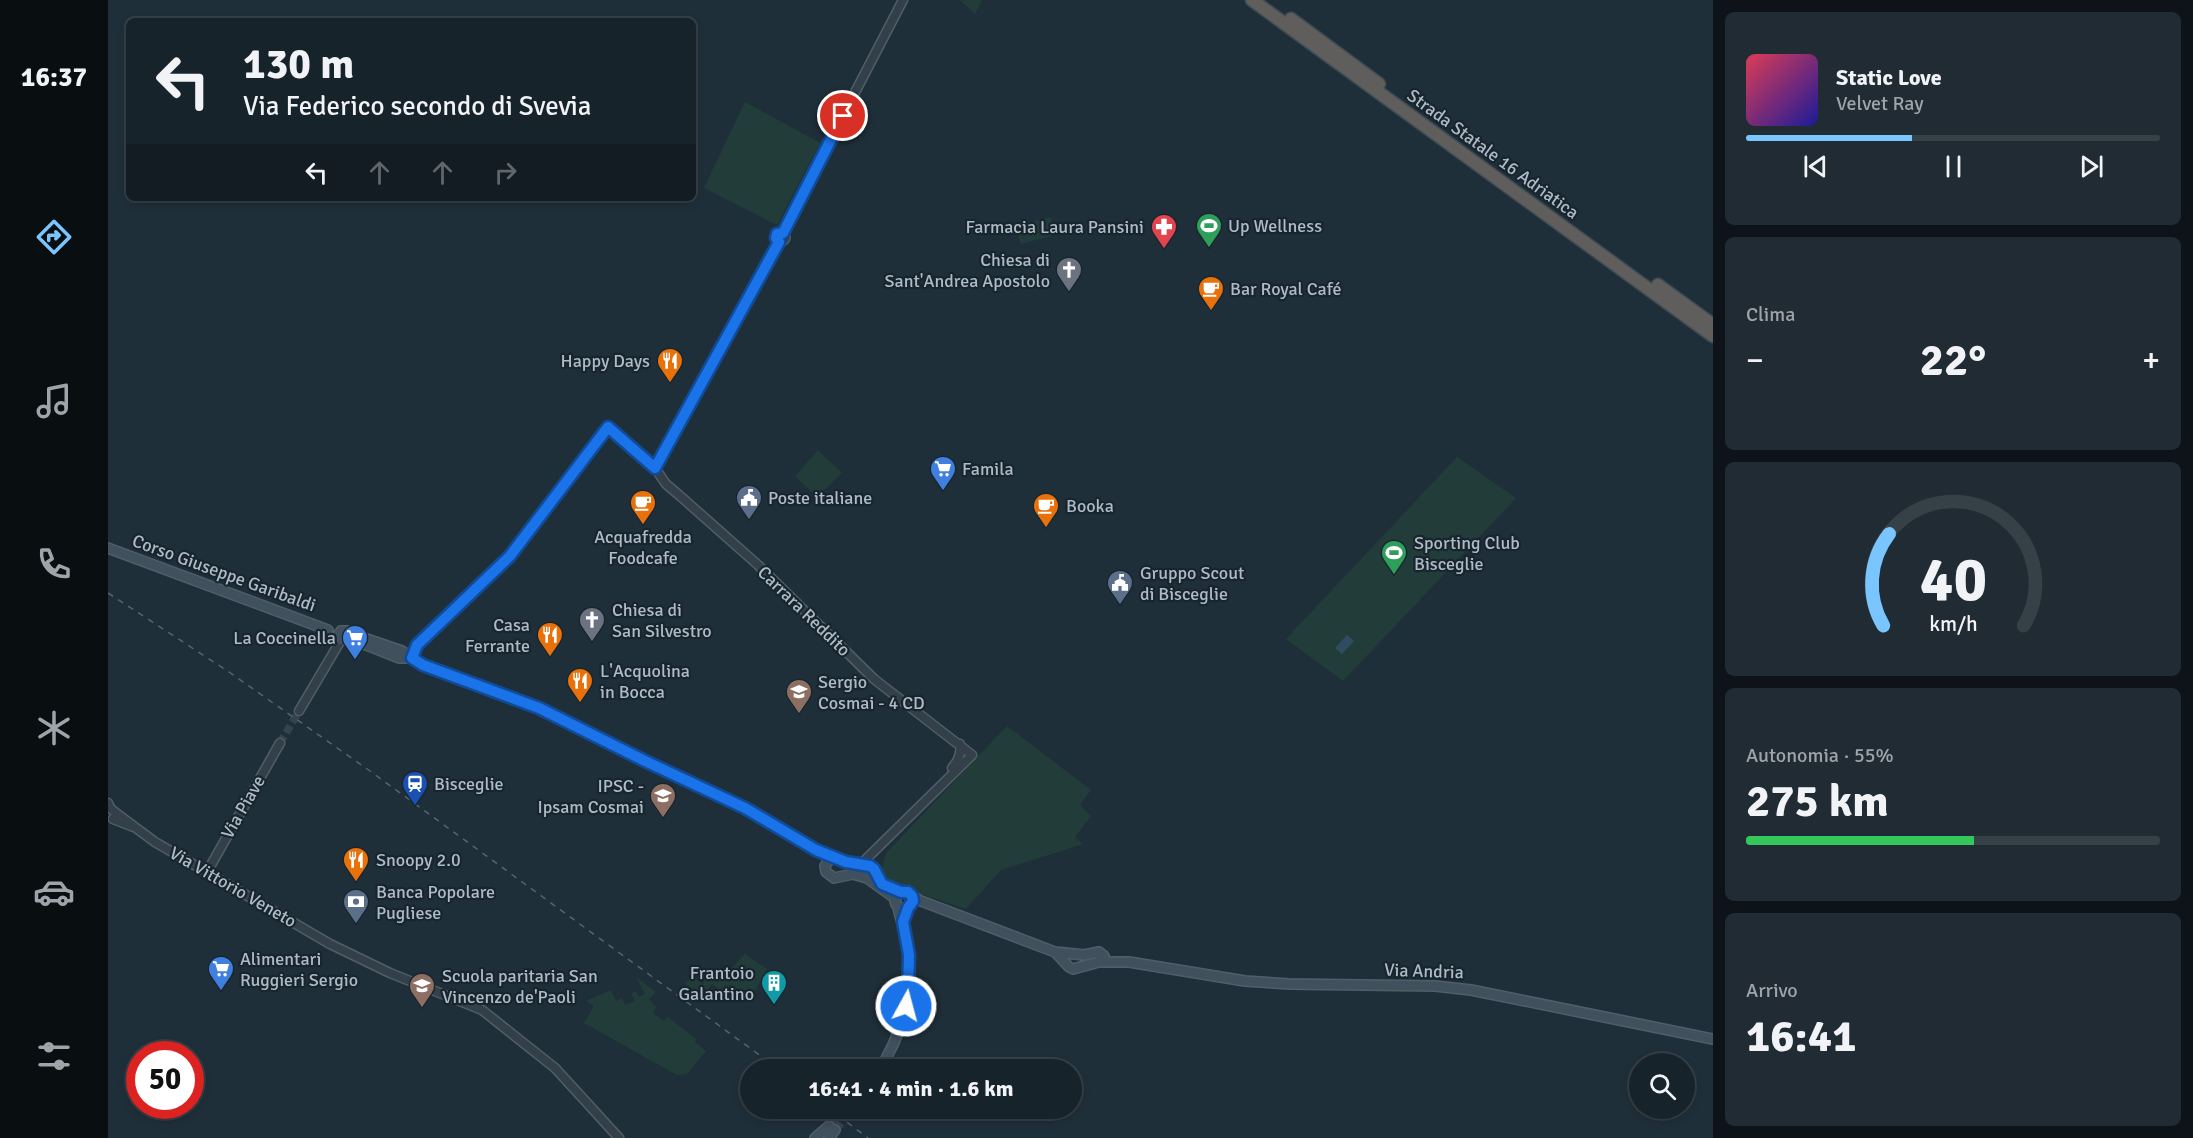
<!DOCTYPE html>
<html lang="it">
<head>
<meta charset="utf-8">
<style>
  :root { --surface:#17232b; --page:#202b33; --text:#f1f3f6; --muted:#9ea4a9; --line:#364047; --accent:#7bc5fe }
  body { margin:0; font-family:Signika,sans-serif; background:var(--page); color:var(--text); height:100vh; display:flex; flex-direction:column; font-size:22px; white-space:nowrap }
  * { box-sizing:border-box; margin:0 }
  p { font-size:20px; color:var(--muted) }
  .icon { flex:none; width:33px; height:33px; fill:none; stroke:currentColor; stroke-width:2; stroke-linecap:round; stroke-linejoin:round }
  .map { position:relative; flex:1; overflow:hidden }
  .details { display:flex; flex-direction:column; gap:12px; padding:12px; background:#0d1318; width:480px }
  .details>* { flex:none }
  .guide { position:absolute; left:18px; top:18px; width:570px; height:183px; border-radius:9px; box-shadow:0 3px 9px #0003,0 0 0 2px var(--line); background:#17232b; color:var(--text); overflow:hidden }
  .buttons { position:absolute; left:1521px; top:1053px; display:grid; gap:12px }
  .buttons a { display:grid; place-items:center; width:66px; height:66px; border-radius:50%; background:var(--surface); box-shadow:0 3px 9px #0003,0 0 0 2px var(--line); font-size:30px }
  .speed { position:absolute; left:18px; top:1041px; display:flex; gap:12px; font-size:30px; font-weight:700; text-align:center }
  .speed>* { display:grid; place-content:center; width:78px; height:78px; border-radius:50%; background:var(--surface); box-shadow:0 3px 9px #0003,0 0 0 2px var(--line); line-height:1 }
  .speed .limit { border:9px solid #d22; background:#fff; color:#111 }
  .pin { position:absolute; display:grid; place-items:center; width:51px; height:51px; color:#fff; margin:-26px; border:3px solid #fff; border-radius:50%; box-shadow:0 2px 6px #0007 }
  .me { position:absolute; width:66px; margin:-33px; rotate:7deg; stroke-linejoin:round; filter:drop-shadow(0 0 4px #0008) }
  .turn { display:flex; align-items:center; gap:21px; height:126px; padding:0 18px; font-size:27px }
  .turn .icon { width:78px; height:78px; stroke-width:2.5 }
  .turn b { display:block; font-size:42px; line-height:51px }
  .lanes { display:flex; align-items:center; height:57px; padding:0 18px; background:#0003; justify-content:center; gap:30px; direction:ltr }
  .lanes .off { opacity:.35 }
  .big { font-size:45px; font-weight:700; line-height:1.1 }
  .details .widget { flex:1; display:flex; flex-direction:column; justify-content:center; gap:9px; min-width:0; padding:0 21px; border-radius:9px; background:var(--page) }
  .details .dial { align-items:center; gap:0 }
  .dial svg { height:156px; overflow:visible; fill:none; stroke:var(--line); stroke-width:7; stroke-linecap:round; text-anchor:middle }
  .dial text { fill:var(--text); stroke:none }
  .song { display:flex; align-items:center; gap:18px }
  .cover { width:72px; height:72px; border-radius:9px; background:linear-gradient(135deg,hsl(350 70% 55%),hsl(240 70% 35%)) }
  .played { height:6px; border-radius:3px; background:linear-gradient(90deg,var(--accent) 40%,var(--line) 40%) }
  .keys { display:flex; justify-content:space-around; direction:ltr }
  .heat { display:flex; justify-content:space-between; align-items:center; font-size:33px; direction:ltr }
  .charge { height:9px; border-radius:4px; background:linear-gradient(90deg,#34c759 55%,var(--line) 0) }
  .trip { position:absolute; left:632px; top:1059px; width:342px; height:60px; border-radius:30px; background:var(--surface); box-shadow:0 3px 9px #0003,0 0 0 2px var(--line); font-weight:700; line-height:60px; text-align:center }
  main { display:flex; flex:1; min-height:0 }
  .menu { display:flex; flex-direction:column; width:108px; justify-content:space-around; align-items:center; background:#090e11; color:var(--muted) }
  .menu .icon { width:42px; height:42px }
  .menu .current { color:var(--accent) }
  .menu b { font-size:27px; color:var(--text) }
  .map>svg:first-child { display:block }
</style>
</head>
<body>
<main>
<nav class="menu">
<b>16:37</b>
<svg class="icon current" aria-label="directions" viewBox="0 0 24 24"><path d="M12 3l9 9-9 9-9-9zM9 14v-3h6M13 9l2 2-2 2"/></svg>
<svg class="icon" aria-label="music" viewBox="0 0 24 24"><path d="M9 18V5l10-2v13"/><circle cx="6" cy="18" r="3"/><circle cx="16" cy="16" r="3"/></svg>
<svg class="icon" aria-label="phone" viewBox="0 0 24 24"><path d="M5 4h4l2 5-3 2q2 4 5 5l2-3 5 2v4C11 20 4 13 5 4z"/></svg>
<svg class="icon" aria-label="climate" viewBox="0 0 24 24"><path d="M12 3v18M4 7l16 10M4 17L20 7"/></svg>
<svg class="icon" aria-label="car" viewBox="0 0 24 24"><path d="M5 17H2v-5l4-1 3-4h7l3 4 3 1v5h-3M9 17h6M6 11h13"/><circle cx="7" cy="17" r="2"/><circle cx="17" cy="17" r="2"/></svg>
<svg class="icon" aria-label="filters" viewBox="0 0 24 24"><path d="M4 7h16M4 17h16"/><circle cx="9" cy="7" r="2"/><circle cx="15" cy="17" r="2"/></svg>
</nav>
<div class="map">
<svg width="1605" height="1138" viewBox="0 0 1605 1138">
  <rect width="100%" height="100%" fill="#1f2f39"/>
  <path fill="#223c3a" d="M852 0H874L867 14Z
    M637 102 712 143 669 225 596 188Z
    M943 217 947 235 913 244 907 226Z
    M710 450 734 473 709 497 687 476Z
    M1349 457 1408 498 1235 681 1178 639Z
    M899 726 983 790 972 805 983 816 967 837 975 844 893 870 858 909 777 882 774 869 778 853Z
    M637 954 659 969 648 989 633 997 627 994 621 1001 618 998 615 1001 606 995 610 988 604 984 596 995 577 984 583 976 595 984 597 980 592 977 600 967 611 974 615 971 619 973Z
    M528 977 548 992 541 999 548 1007 545 1013 556 1021 560 1017 588 1039 587 1042 598 1051 579 1074 569 1075 476 1023 486 1006 478 1001 503 990 508 1001 514 998 517 1005 527 1001 523 994 528 991 531 997 537 994Z"/>
  <path fill="#304c60" d="M1239 635 1246 641 1234 654 1227 648Z"/>
  <g fill="none" stroke-linecap="round" stroke-linejoin="round">
    <path stroke="#34444e" stroke-width="8" stroke-dasharray="8 4" stroke-linecap="butt" d="M172 743 191 711"/>
    <path stroke="#34444e" stroke-width="9" stroke-dasharray="9 4.5" stroke-linecap="butt" d="M721 1126 735 1108
      M727 1130 743 1109"/>
    <defs>
      <path id="tertiary" d="M668.5 237a4.5 4.5 0 1 1 9 0a4.5 4.5 0 1 1-9 0Z
        M674 233 795 0
        M547 468 671 241
        M304 658 309 645 402 556 500 427 547 468 558 484 571 495 650 565 766 679 864 755 752 865
        M191 711 233 640
        M844 768C850 761 854 754 852 744
        M0 803 2 808 8 813 7 817
        M5 819 28 828 8 813
        M28 828 47 842 222 944 282 973 374 1010 447 1068 511 1138
        M99 872 172 743"/>
      <path id="secondary" d="M0 548 220 630
        M244 634 294 651 315 665 431 708 537 761 637 808 708 850 727 858
        M244 637V634L239 631H233L230 635 233 640 243 639 291 658H303
        M727 858 748 865 762 866 766 869V872L759 878 745 874 726 878 718 872 717 866 720 861Z
        M759 878 788 899
        M787 900a9 9 0 1 1 18 0a9 9 0 1 1-18 0Z
        M804 896 813 901 947 952 976 955 991 952 996 956 991 962
        M947 952 961 967 965 969 991 962H1021L1137 981 1181 984 1327 986 1363 990 1605 1039
        M771 1070C797 1031 807 982 798 937 796 926 791 917 790 906
        M743 1109V1108
        M707 1138 721 1126
        M721 1138 727 1130"/>
      <path id="trunk" d="M1144 0 1605 336
        M1183 19 1271 84
        M1550 285 1605 325"/>
    </defs>
    <use href="#tertiary" stroke="#505e67" stroke-width="11"/>
    <use href="#secondary" stroke="#505e67" stroke-width="12"/>
    <use href="#trunk" stroke="#3d4b54" stroke-width="15"/>
    <use href="#tertiary" stroke="#33404a" stroke-width="8"/>
    <use href="#secondary" stroke="#41505d" stroke-width="9"/>
    <use href="#trunk" stroke="#605e5c" stroke-width="12"/>
    <path stroke="#546571" stroke-width="1.5" stroke-dasharray="6 6" stroke-linecap="butt" d="M0 593 121 672 262 771 672 1070
      M720 1108 760 1138"/>
  </g>
  <g fill="none" stroke-linecap="round" stroke-linejoin="round">
    <defs>
      <path id="route" d="M735 116 675 233 669 234 668 238 671 242 547 468 500 427 402 556 309 645 304 658 315 665 431 708 537 761 637 808 708 850 738 862 762 866 766 869 774 884 793 892H800L804 896 805 901 800 908 795 922 801 955 800 990 798 1006"/>
    </defs>
    <use href="#route" stroke="#114b97" stroke-width="15"/>
    <use href="#route" stroke="#1a73e8" stroke-width="10"/>
  </g>
  <defs>
    <symbol id="stadium-pin" viewBox="-11 -11 22 30"><path d="M0 17L-7.5 6A9.5 9.5 0 1 1 7.5 6Z" fill="#2e9e5b" stroke="#19252e"/><path d="M0-5a6.5 5 0 1 0 0 10a6.5 5 0 1 0 0-10ZM-3.5-1.8h7v3.6h-7Z" fill="#fff"/></symbol>
    <symbol id="pharmacy-pin" viewBox="-11 -11 22 30"><path d="M0 17L-7.5 6A9.5 9.5 0 1 1 7.5 6Z" fill="#e0444e" stroke="#19252e"/><path d="M-2-6h4v4h4v4h-4v4h-4v-4h-4v-4h4Z" fill="#fff"/></symbol>
    <symbol id="church-pin" viewBox="-11 -11 22 30"><path d="M0 17L-7.5 6A9.5 9.5 0 1 1 7.5 6Z" fill="#6b7280" stroke="#19252e"/><path d="M-1.2-6h2.4v3.5h3.3v2.4h-3.3V6h-2.4V-.1h-3.3v-2.4h3.3Z" fill="#fff"/></symbol>
    <symbol id="cafe-pin" viewBox="-11 -11 22 30"><path d="M0 17L-7.5 6A9.5 9.5 0 1 1 7.5 6Z" fill="#e8710a" stroke="#19252e"/><path d="M-5.5-4.5H6V0H3Q3 3.5 0 3.5H-2.5Q-5.5 3.5-5.5 0ZM3-3.2v2h1.7v-2ZM-6 4.5H4V6H-6Z" fill="#fff"/></symbol>
    <symbol id="restaurant-pin" viewBox="-11 -11 22 30"><path d="M0 17L-7.5 6A9.5 9.5 0 1 1 7.5 6Z" fill="#e8710a" stroke="#19252e"/><path d="M-5-6h1v4h1v-4h1v4h1v-4h1v5L-1.5 .5V6h-2V.5L-5-1ZM5-6V6H3V1.5H1.5Q1.5-4 5-6Z" fill="#fff"/></symbol>
    <symbol id="supermarket-pin" viewBox="-11 -11 22 30"><path d="M0 17L-7.5 6A9.5 9.5 0 1 1 7.5 6Z" fill="#3f7fe0" stroke="#19252e"/><path d="M-6-5.5h2.5l.6 2H6L4.5 2H-2.5L-4.4-4H-6ZM-1.5 3.2a1.3 1.3 0 1 0 .1 0ZM3 3.2a1.3 1.3 0 1 0 .1 0Z" fill="#fff"/></symbol>
    <symbol id="civic-pin" viewBox="-11 -11 22 30"><path d="M0 17L-7.5 6A9.5 9.5 0 1 1 7.5 6Z" fill="#5c6f8a" stroke="#19252e"/><path d="M-.6-6.5H3V-4.5H.6V-3L4-1V1h2V6H-6V1h2V-1L-.6-3ZM-1.2 2.5V6h2.4V2.5Z" fill="#fff"/></symbol>
    <symbol id="school-pin" viewBox="-11 -11 22 30"><path d="M0 17L-7.5 6A9.5 9.5 0 1 1 7.5 6Z" fill="#8d6e63" stroke="#19252e"/><path d="M0-5L7-2L0 1L-7-2ZM-4 1L0 2.5L4 1V4Q0 6-4 4Z" fill="#fff"/></symbol>
    <symbol id="station-pin" viewBox="-11 -11 22 30"><path d="M0 17L-7.5 6A9.5 9.5 0 1 1 7.5 6Z" fill="#1a4fb4" stroke="#19252e"/><path d="M-3-6H3Q5-6 5-4V2Q5 4 3 4L4.5 6H3L1.5 4h-3L-3 6H-4.5L-3 4Q-5 4-5 2V-4Q-5-6-3-6ZM-3.5-4v3h7v-3ZM-3.5 1v1.5H-2V1ZM2 1v1.5H3.5V1Z" fill="#fff"/></symbol>
    <symbol id="bank-pin" viewBox="-11 -11 22 30"><path d="M0 17L-7.5 6A9.5 9.5 0 1 1 7.5 6Z" fill="#5c6f8a" stroke="#19252e"/><path d="M-6-4H6V4H-6ZM0-2.3a2.3 2.3 0 1 0 0 4.6a2.3 2.3 0 1 0 0-4.6Z" fill="#fff"/></symbol>
    <symbol id="building-pin" viewBox="-11 -11 22 30"><path d="M0 17L-7.5 6A9.5 9.5 0 1 1 7.5 6Z" fill="#0f9aa8" stroke="#19252e"/><path d="M-4-6H4V6H1V3H-1V6H-4ZM-2.5-4.3h1.7v1.8h-1.7ZM.8-4.3h1.7v1.8H.8ZM-2.5-1h1.7V.8h-1.7ZM.8-1h1.7V.8H.8Z" fill="#fff"/></symbol>
  </defs>
  <g fill-rule="evenodd">
    <use href="#stadium-pin" x="1086" y="211" width="30" height="40"/>
    <use href="#pharmacy-pin" x="1041" y="212" width="30" height="40"/>
    <use href="#church-pin" x="946" y="255" width="30" height="40"/>
    <use href="#cafe-pin" x="1088" y="274" width="30" height="40"/>
    <use href="#restaurant-pin" x="547" y="346" width="30" height="40"/>
    <use href="#supermarket-pin" x="820" y="454" width="30" height="40"/>
    <use href="#civic-pin" x="626" y="483" width="30" height="40"/>
    <use href="#cafe-pin" x="520" y="488" width="30" height="40"/>
    <use href="#cafe-pin" x="923" y="491" width="30" height="40"/>
    <use href="#stadium-pin" x="1271" y="538" width="30" height="40"/>
    <use href="#civic-pin" x="997" y="568" width="30" height="40"/>
    <use href="#church-pin" x="469" y="605" width="30" height="40"/>
    <use href="#restaurant-pin" x="427" y="620" width="30" height="40"/>
    <use href="#supermarket-pin" x="232" y="623" width="30" height="40"/>
    <use href="#restaurant-pin" x="457" y="666" width="30" height="40"/>
    <use href="#school-pin" x="676" y="677" width="30" height="40"/>
    <use href="#station-pin" x="292" y="769" width="30" height="40"/>
    <use href="#school-pin" x="540" y="781" width="30" height="40"/>
    <use href="#restaurant-pin" x="233" y="845" width="30" height="40"/>
    <use href="#bank-pin" x="233" y="887" width="30" height="40"/>
    <use href="#supermarket-pin" x="98" y="954" width="30" height="40"/>
    <use href="#building-pin" x="651" y="968" width="30" height="40"/>
    <use href="#school-pin" x="299" y="971" width="30" height="40"/>
  </g>
  <g text-anchor="middle" dominant-baseline="central" stroke-width="4.5" stroke-linejoin="round" paint-order="stroke">
    <g font-size="18" fill="#adbbc6" stroke="#19252e">
      <text transform="translate(1385 154) rotate(36)">Strada Statale 16 Adriatica</text>
      <text transform="translate(116 573) rotate(20)">Corso Giuseppe Garibaldi</text>
      <text transform="translate(696 611) rotate(44)">Carrara Reddito</text>
      <text transform="translate(135 807) rotate(-60)">Via Piave</text>
      <text transform="translate(125 887) rotate(30)">Via Vittorio Veneto</text>
      <text transform="translate(1316 971) rotate(2)">Via Andria</text>
    </g>
    <g font-size="18" fill="#adbbc6" stroke="#19252e" text-anchor="start">
      <text x="1120" y="226">Up Wellness</text>
      <text x="1036" y="227" text-anchor="end">Farmacia Laura Pansini</text>
      <text x="942" y="260" text-anchor="end">Chiesa di<tspan x="942" dy="21">Sant'Andrea Apostolo</tspan></text>
      <text x="1122" y="289">Bar Royal Café</text>
      <text x="542" y="361" text-anchor="end">Happy Days</text>
      <text x="854" y="469">Famila</text>
      <text x="660" y="498">Poste italiane</text>
      <text x="958" y="506">Booka</text>
      <text x="535" y="537" text-anchor="middle">Acquafredda<tspan x="535" dy="21">Foodcafe</tspan></text>
      <text x="1306" y="543">Sporting Club<tspan x="1306" dy="21">Bisceglie</tspan></text>
      <text x="1032" y="573">Gruppo Scout<tspan x="1032" dy="21">di Bisceglie</tspan></text>
      <text x="504" y="610">Chiesa di<tspan x="504" dy="21">San Silvestro</tspan></text>
      <text x="422" y="625" text-anchor="end">Casa<tspan x="422" dy="21">Ferrante</tspan></text>
      <text x="228" y="638" text-anchor="end">La Coccinella</text>
      <text x="492" y="671">L'Acquolina<tspan x="492" dy="21">in Bocca</tspan></text>
      <text x="710" y="682">Sergio<tspan x="710" dy="21">Cosmai - 4 CD</tspan></text>
      <text x="326" y="784">Bisceglie</text>
      <text x="536" y="786" text-anchor="end">IPSC -<tspan x="536" dy="21">Ipsam Cosmai</tspan></text>
      <text x="268" y="860">Snoopy 2.0</text>
      <text x="268" y="892">Banca Popolare<tspan x="268" dy="21">Pugliese</tspan></text>
      <text x="132" y="959">Alimentari<tspan x="132" dy="21">Ruggieri Sergio</tspan></text>
      <text x="646" y="973" text-anchor="end">Frantoio<tspan x="646" dy="21">Galantino</tspan></text>
      <text x="334" y="976">Scuola paritaria San<tspan x="334" dy="21">Vincenzo de'Paoli</tspan></text>
    </g>
  </g>
</svg>
<div class="buttons">
<a><svg class="icon" aria-label="search" viewBox="0 0 24 24"><circle cx="10" cy="10" r="6"/><path d="M15 15l6 6"/></svg></a>
</div>
<div class="speed"><div class="limit">50</div></div>
<div class="pin" style="left:735px;top:116px;background:#d93025"><svg class="icon" aria-label="arrive" viewBox="0 0 24 24"><path d="M6 21V4h12l-3 4 3 4H6"/></svg></div>
<svg class="me" style="left:798px;top:1006px" viewBox="-20 -20 40 40"><circle r="17" fill="#1a73e8" stroke="#fff" stroke-width="3"/><path d="M0-11L8 9 0 5-8 9z" fill="#fff"/></svg>
<div class="trip">16:41 · 4 min · 1.6 km</div>
<div class="guide">
<div class="turn"><svg class="icon" aria-label="left" viewBox="0 0 24 24"><path d="M17 20v-9H6M10 6l-5 5 5 5"/></svg><div><b>130 m</b>Via Federico secondo di Svevia</div></div>
<div class="lanes"><svg class="icon" aria-label="left" viewBox="0 0 24 24"><path d="M17 20v-9H6M10 6l-5 5 5 5"/></svg><svg class="icon off" aria-label="ahead" viewBox="0 0 24 24"><path d="M12 20V5M6 11l6-6 6 6"/></svg><svg class="icon off" aria-label="ahead" viewBox="0 0 24 24"><path d="M12 20V5M6 11l6-6 6 6"/></svg><svg class="icon off" aria-label="right" viewBox="0 0 24 24"><path d="M7 20v-9h11M14 6l5 5-5 5"/></svg></div>
</div>
</div>
<section class="details">
<div class="widget">
<div class="song"><i class="cover"></i><div><b>Static Love</b><p>Velvet Ray</p></div></div>
<div class="played"></div>
<div class="keys"><svg class="icon" aria-label="previous" viewBox="0 0 24 24"><path d="M18 5L8 12l10 7zM5 5v14"/></svg><svg class="icon" aria-label="pause" viewBox="0 0 24 24"><path d="M8 5v14M16 5v14"/></svg><svg class="icon" aria-label="next" viewBox="0 0 24 24"><path d="M6 5l10 7-10 7zM19 5v14"/></svg></div>
</div>
<div class="widget"><p>Clima</p>
<div class="heat"><a>−</a><b class="big">22°</b><a>+</a></div>
</div>
<div class="widget dial"><svg viewBox="0 0 100 80">
<path d="M14 69A42 42 0 1 1 86 69"/>
<path d="M14 69A42 42 0 0 1 17 22" stroke="#7bc5fe"/>
<text x="50" y="56" font-size="32" font-weight="700">40</text>
<text x="50" y="72" font-size="11">km/h</text>
</svg></div>
<div class="widget"><p>Autonomia · 55%</p><b class="big">275 km</b><div class="charge"></div></div>
<div class="widget"><p>Arrivo</p><b class="big">16:41</b></div>
</section>
</main>
</body>
</html>
